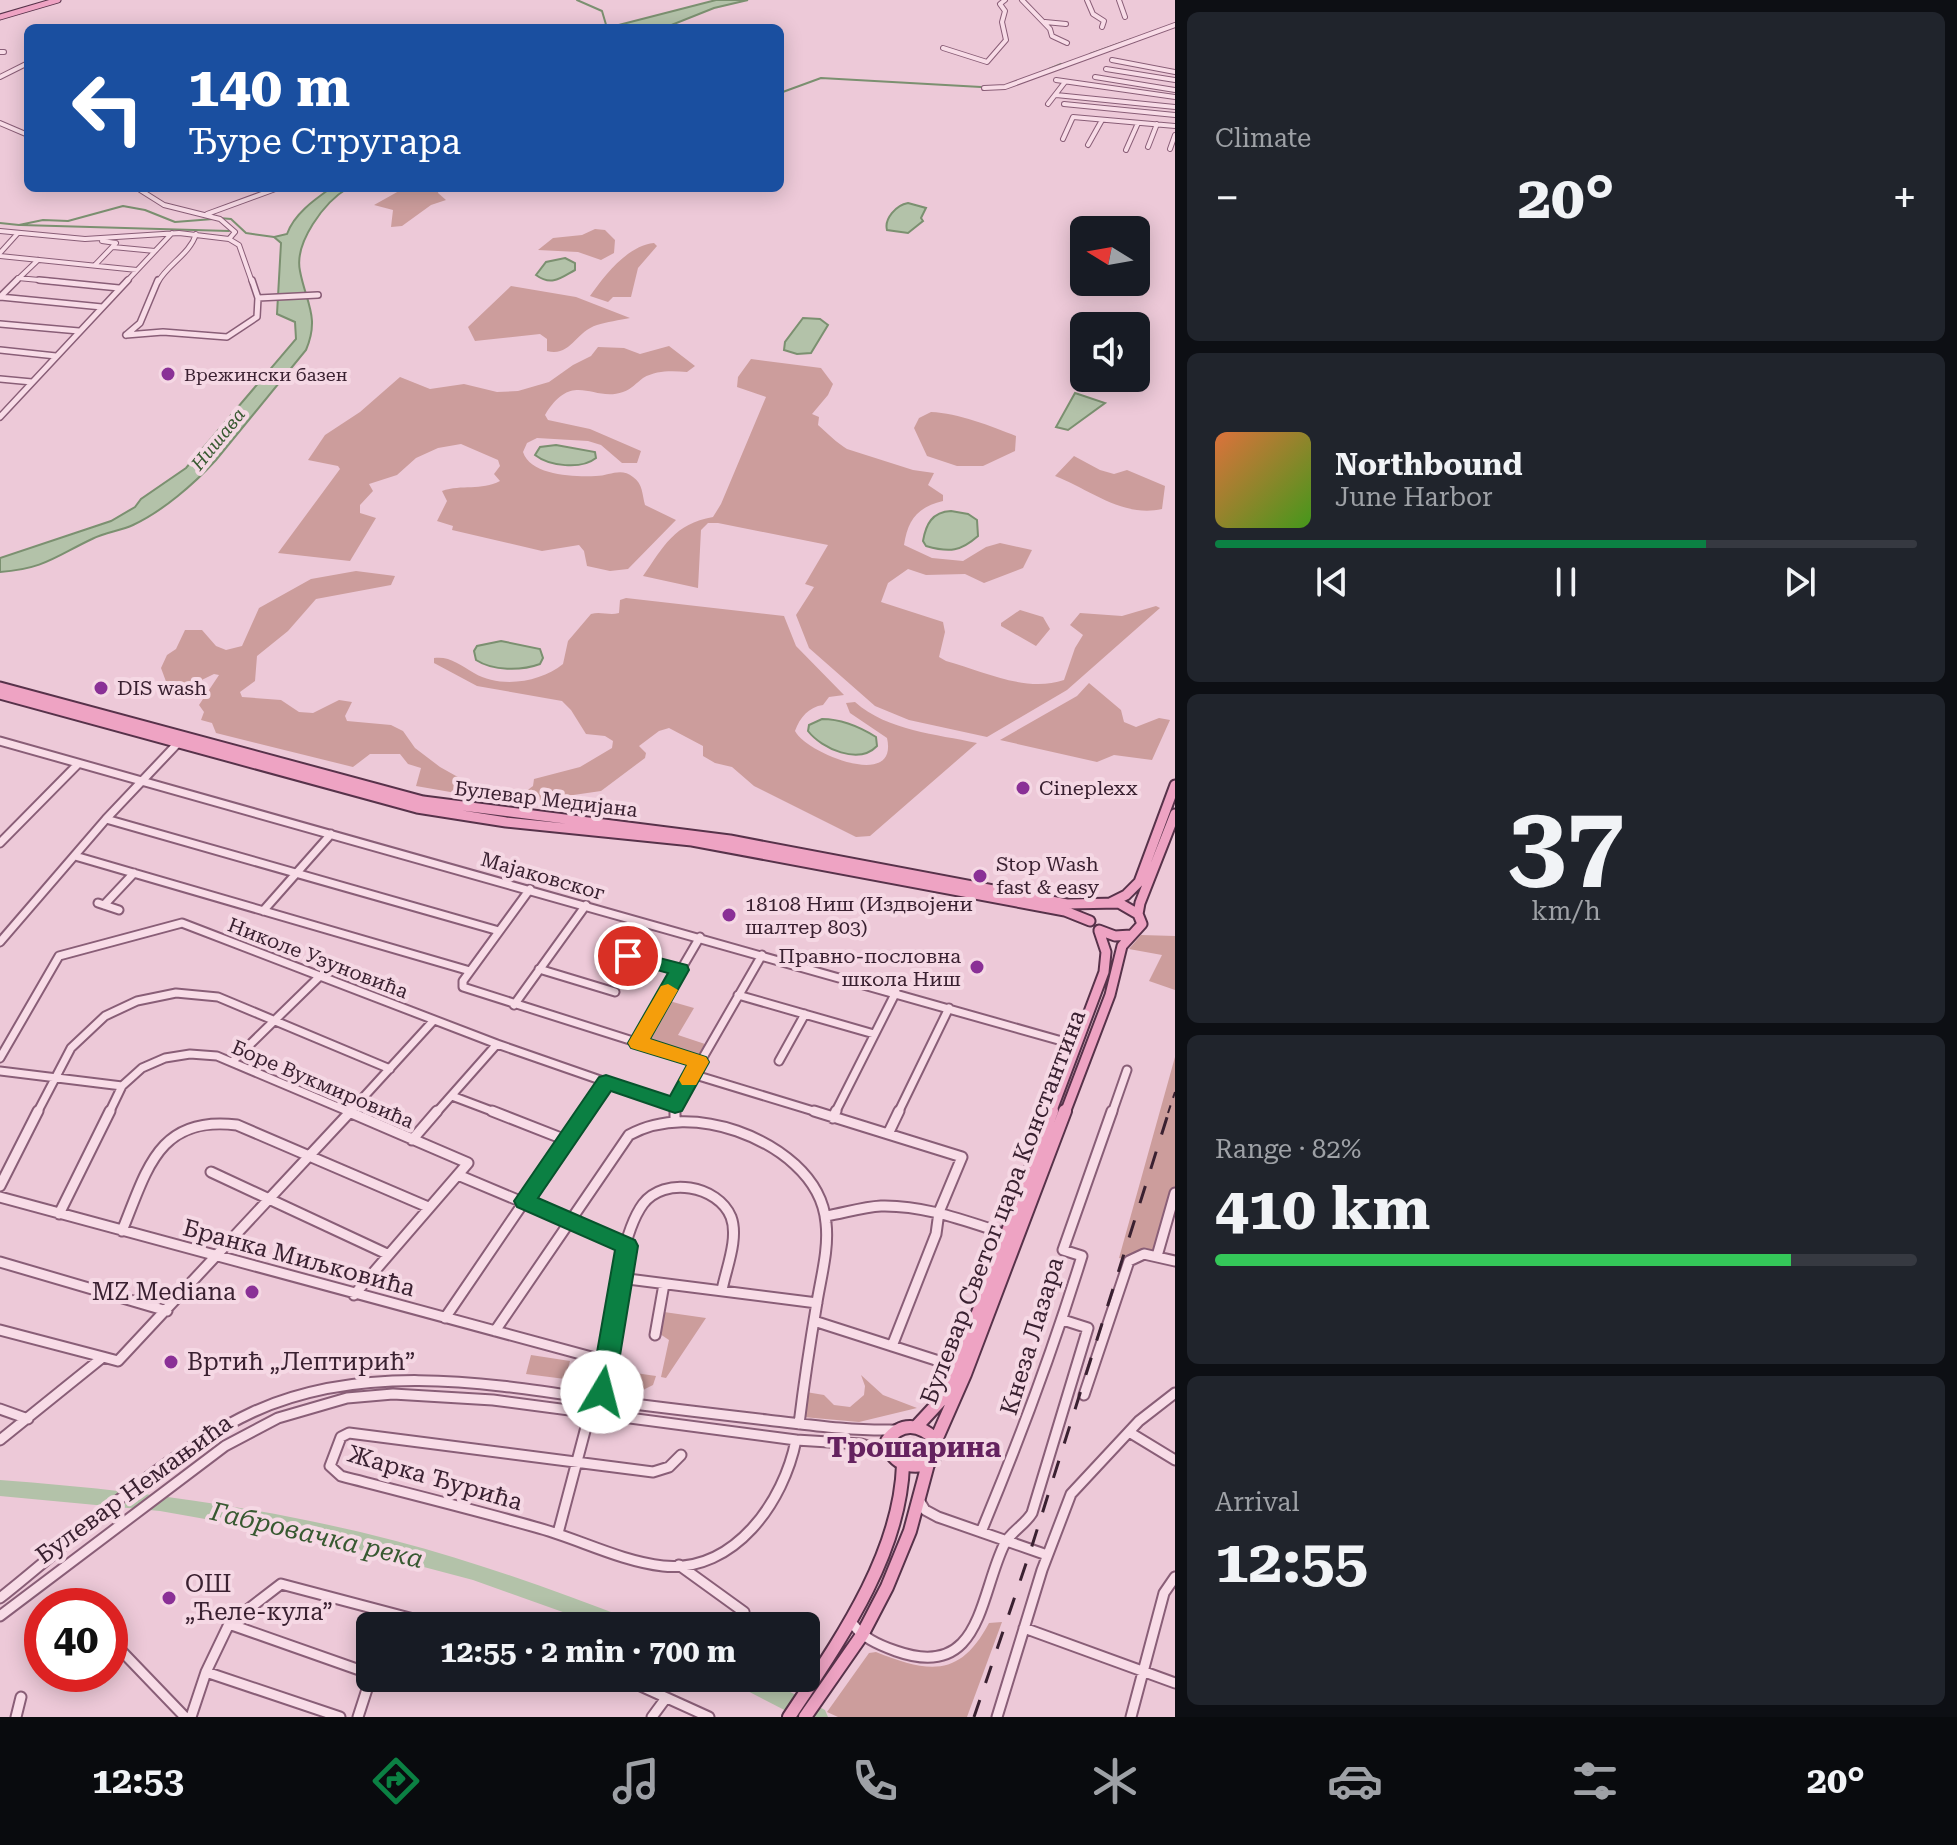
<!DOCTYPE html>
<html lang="en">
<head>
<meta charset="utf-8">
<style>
  :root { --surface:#171b24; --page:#20242c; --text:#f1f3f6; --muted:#9ea1a6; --line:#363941; --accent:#0b8043 }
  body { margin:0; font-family:"Roboto Serif",serif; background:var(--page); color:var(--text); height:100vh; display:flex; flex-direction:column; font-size:30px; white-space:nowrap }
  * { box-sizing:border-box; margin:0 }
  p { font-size:26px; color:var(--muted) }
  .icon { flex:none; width:44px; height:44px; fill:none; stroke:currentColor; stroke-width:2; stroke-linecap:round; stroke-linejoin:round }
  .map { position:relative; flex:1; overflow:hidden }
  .side { display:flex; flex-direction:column; gap:12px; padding:12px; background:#0d0f14; width:782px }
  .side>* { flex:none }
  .banner { position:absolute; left:24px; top:24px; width:760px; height:168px; border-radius:12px; box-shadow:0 4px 20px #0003; background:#1a4fa0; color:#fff; overflow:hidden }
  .needle { width:52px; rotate:281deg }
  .tools { position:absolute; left:1070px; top:216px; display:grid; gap:16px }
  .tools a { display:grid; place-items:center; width:80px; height:80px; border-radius:12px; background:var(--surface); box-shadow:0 4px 20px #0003; font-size:40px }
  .speed { position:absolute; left:24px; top:1588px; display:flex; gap:16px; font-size:40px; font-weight:700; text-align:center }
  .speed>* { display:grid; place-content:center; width:104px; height:104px; border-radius:50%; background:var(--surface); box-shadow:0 4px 20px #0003; line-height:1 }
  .speed .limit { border:12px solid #d22; background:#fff; color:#111 }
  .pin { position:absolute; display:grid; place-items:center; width:68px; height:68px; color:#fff; margin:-34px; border:4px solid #fff; border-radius:50%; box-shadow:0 2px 8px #0007 }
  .me { position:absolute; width:88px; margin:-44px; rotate:8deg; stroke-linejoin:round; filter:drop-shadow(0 0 6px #0008) }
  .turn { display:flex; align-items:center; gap:28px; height:168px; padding:0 32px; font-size:36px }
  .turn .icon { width:104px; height:104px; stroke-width:2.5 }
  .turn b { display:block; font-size:56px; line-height:68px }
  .big { font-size:60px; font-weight:700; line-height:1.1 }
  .side .widget { flex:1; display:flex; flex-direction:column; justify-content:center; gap:12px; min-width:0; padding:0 28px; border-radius:12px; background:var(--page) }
  .side .dial { align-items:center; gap:0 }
  .dial b { font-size:104px; line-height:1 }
  .song { display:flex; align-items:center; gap:24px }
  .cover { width:96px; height:96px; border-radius:12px; background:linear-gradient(135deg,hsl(20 70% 55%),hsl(100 70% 35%)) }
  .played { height:8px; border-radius:4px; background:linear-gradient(90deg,var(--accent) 70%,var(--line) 70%) }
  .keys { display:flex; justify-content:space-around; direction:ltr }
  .heat { display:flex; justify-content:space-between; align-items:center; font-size:44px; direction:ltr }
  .charge { height:12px; border-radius:6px; background:linear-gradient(90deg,#34c759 82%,var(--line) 0) }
  .trip { position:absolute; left:356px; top:1612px; width:464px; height:80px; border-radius:12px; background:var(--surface); box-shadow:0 4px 20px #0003; font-weight:700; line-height:80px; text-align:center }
  .dock { display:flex; height:128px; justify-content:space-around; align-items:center; background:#090b0e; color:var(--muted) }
  .dock .icon { width:56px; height:56px }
  .dock .selected { color:var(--accent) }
  .dock b { font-size:36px; color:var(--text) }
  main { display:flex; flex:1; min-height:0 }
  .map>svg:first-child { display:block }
</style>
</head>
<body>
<main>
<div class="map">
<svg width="1175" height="1717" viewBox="0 0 1175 1717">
  <rect width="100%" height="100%" fill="#edc9d8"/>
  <path fill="#cc9d9c" d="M424 188H439L438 193 446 200 431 205 402 226 391 227 393 210 374 205 399 191 416 192Z
    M595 229 605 230 615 240 614 253 601 260 578 252 538 250 553 238 582 235Z
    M654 243 657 246 638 268 631 297H613L608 302 590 296C605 275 627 246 654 243Z
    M511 286 576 297 630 318C620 320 606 322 597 325 575 332 571 357 547 351V339L540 334 475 341 468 327Z
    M669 346 695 366 687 372C672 371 657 370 643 378 636 383 632 389 623 392 593 403 573 369 545 415L548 420 590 429 641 451 637 463H622L601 445 588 441 537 438 527 443 523 452C531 476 575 477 596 476 609 476 621 467 633 477 643 484 642 494 645 505L676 520 628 569 610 571 587 566 584 551 579 545 542 551 452 530 453 526 437 521 447 501 442 491C462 484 481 491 500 481L494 474 500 466 498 460 461 444 438 448 416 458 397 475 369 484 373 491 360 505V513L376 518 350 561 278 553 340 469 338 466 308 460 325 435 360 412 400 377 430 389 464 384 497 392 518 391 549 382 573 365 591 356 598 347 624 348 640 354Z
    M751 359 821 368 833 384 828 395 812 414 819 417 818 425C827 433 837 443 847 449L913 470 934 473 928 485 943 495V501C918 507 908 519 904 545L932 558 963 561 986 547 1000 543 1032 550 1023 568 984 583 965 574 926 575 908 569 888 583 881 602 943 622 945 632 939 657 946 661C983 671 1026 693 1064 680L1075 648 1083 635 1070 625 1080 613 1122 616 1156 606 1160 608 1067 690 987 737 909 720 875 706 809 648 796 615 814 587 805 584 828 545 718 523H708L701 530 698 588 643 576C664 546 674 524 713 517L721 504 766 397 737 387 738 377Z
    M931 412C958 413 991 426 1016 436L1015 451 983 466H957L927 456 914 428 919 418Z
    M1074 456 1100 470 1114 474 1127 470 1165 486 1162 509C1123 518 1089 489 1055 476Z
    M356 571 395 576 391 585 316 599 288 631 257 656 255 681 240 692 242 697 281 700 299 712 313 713 339 700 352 702 345 716 347 721 391 725 403 731 415 748 440 767 465 781 467 784 456 793 416 786 421 768 408 764 400 754H370L353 767 216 733 212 723 201 720 204 712 199 705 219 675 214 674 171 695 161 668 167 655 176 649 185 630H202L216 646 226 650 242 646 259 608 311 579Z
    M626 598 784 616 796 646 844 695 829 697 823 705C809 707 800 717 795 731 806 753 899 791 887 738L850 713 846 703 855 702C888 731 936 734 977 743L870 836 856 837 754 786 732 767 715 763 703 756V746L669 728 659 731 639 746 646 753 645 758 601 791 539 800 525 792 533 786 534 779 580 767 612 748 613 741 605 736 586 734 571 710 562 701 477 686 434 663V658C450 656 460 665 474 673 501 689 541 682 563 664L568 641 591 614C601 611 609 616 619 613L620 600Z
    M1020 610 1043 617 1050 629 1036 646 1001 626V623Z
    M1089 683 1121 710 1124 722 1136 727 1159 718 1170 720 1152 760 1114 755 1097 762 1000 740 1077 696Z
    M1141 935 1175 936V990L1149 981 1162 955 1129 949Z
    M666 1000 694 1008 678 1035 705 1044 697 1058 641 1041Z
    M1175 1057V1190L1156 1255 1129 1260 1119 1258Z
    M664 1312 706 1318 666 1378 661 1377 669 1340 660 1334Z
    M531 1355 570 1361 565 1379 526 1374Z
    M615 1370 656 1376 653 1385 643 1390 617 1386 613 1381Z
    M861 1375 883 1395 917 1408 859 1422 803 1417 806 1392 824 1395 834 1405 850 1407 864 1395 865 1386Z
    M1002 1622 967 1717H838L827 1712 869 1653 876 1652C929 1673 960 1678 989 1623Z"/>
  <path fill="#b3c2a9" stroke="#7b9070" stroke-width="2" d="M716 0H748L714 8 664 28H607Z
    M331 188H348C324 202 294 243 300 271 306 303 320 317 306 350L216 460C194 484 163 511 133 525 120 531 105 532 92 539 56 556 44 569 0 572V558L111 521 135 507 141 499 186 468 296 339 295 322 277 314 281 243 274 237 287 234C294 214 314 200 331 188Z
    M908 203 926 208 921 218 923 221 908 233 887 230C884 219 896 205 908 203Z
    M565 258 575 263V270C562 277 552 287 536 275L546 262Z
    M803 318 820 319 828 325 811 353 797 354 784 350 785 342Z
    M1075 393 1105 403 1068 430 1056 427Z
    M556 445 595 452 596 458C581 470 549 466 535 455L540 447Z
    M951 511 968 514 977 520 978 536C961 551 950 553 926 546L923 541C926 524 932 512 951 511Z
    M501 641 540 649 543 658 540 664C521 671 493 671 476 660L474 651 477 646Z
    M822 719C841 719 860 727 876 737L877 746C859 765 822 749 808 731L809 725Z"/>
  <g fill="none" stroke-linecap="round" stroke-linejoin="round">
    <path stroke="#7b9070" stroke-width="2" d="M577 0 602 11 607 28
      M1090 54 1132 39
      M1049 69 1061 64
      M780 93 821 78 981 87
      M219 218 231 219 246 233 274 237
      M0 223 19 225 43 220 68 221 123 206 145 210 175 222 213 219
      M21 225 229 231"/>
    <path fill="#b3c2a9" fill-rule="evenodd" d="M0 1480C134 1490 266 1507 396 1541 476 1562 554 1590 632 1620L635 1626H602L473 1580 318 1539 160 1511 0 1496Z
      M733 1678H763L825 1710 828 1717H798L736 1685Z"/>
    <defs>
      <path id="minor-far3" d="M1022 0 1050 29 1052 36 1067 43
        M1087 0 1093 14 1104 21 1102 27
        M1119 0 1125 17
        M1045 22 1066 24
        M943 48 987 62 1006 40 1002 22 1005 11 1000 4 1005 0
        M0 52H4
        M1112 60 1175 72
        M1106 69 1175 80
        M0 77 28 63
        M1095 77 1175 90
        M1056 80 1175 97
        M984 88 1005 87 1175 25
        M1056 95 1175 107
        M1048 104 1065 82
        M1064 104 1175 115
        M0 123 28 135
        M1063 139 1073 117 1175 126
        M1088 145 1102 120
        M1148 147 1157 124
        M1170 149 1175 135
        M1126 150 1138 123
        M137 188 164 205 220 219 235 232 229 239
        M207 214 278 188
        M0 231 85 239 179 233 229 239 239 245 252 282
        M113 247 155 251
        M0 253 18 233
        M0 256 137 270
        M95 265 116 243 102 241
        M18 278 60 282
        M15 282 38 260
        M126 282 172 233
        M158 282C168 264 190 254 196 234"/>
      <path id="minor-far2" d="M39 280 119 288
        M252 280 258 298 318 295
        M0 297 102 307
        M0 297 17 280
        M0 324 79 331
        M126 335 163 332 227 337 257 317 258 298
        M126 335 140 323 158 280
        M0 350 56 356
        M0 379 32 382
        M0 417 128 280"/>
      <path id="minor-far1" d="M0 741 1076 1045
        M106 819 499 931
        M0 843 78 764
        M75 856 470 971
        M530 889 463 981V987L699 1062
        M98 903 119 910
        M104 905 134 873
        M263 911 331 834
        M0 942 106 819 177 744
        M602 949 680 970
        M539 969 615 992
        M738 995 874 1034
        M514 1005 586 905
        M638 1043 700 937
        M0 1058 59 956 182 923 497 1044 675 1106
        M233 1061 319 977
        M779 1061 805 1014
        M0 1071 122 1086
        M692 1074 820 1113
        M452 1096 497 1113
        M37 1113 71 1048 105 1016 137 1001 176 993 218 997 390 1069
        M109 1113 122 1086 142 1068 165 1058 190 1054 217 1056 352 1113
        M349 1113 434 1020
        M436 1113 497 1044
        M585 1113 606 1082
        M675 1113V1106L762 955
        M835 1113 896 992
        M898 1113 949 1008
        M1112 1113 1127 1070"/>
      <path id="minor" d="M347 1111 468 1163 354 1295
        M492 1111 566 1140
        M675 1111V1122
        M814 1111 962 1157 939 1212 936 1234 892 1346
        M833 1118 836 1111
        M888 1134 899 1111
        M412 1140 437 1111
        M211 1172 387 1254
        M458 1175 627 1246
        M0 1186 38 1111
        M0 1197 599 1359 605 1366 602 1390 590 1412
        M59 1214 110 1111
        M826 1216C844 1213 863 1207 881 1206 921 1205 960 1219 997 1231
        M122 1231C147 1170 158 1115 237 1125L428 1207
        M1157 1256 1175 1193
        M0 1262 167 1311
        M620 1278 817 1303
        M445 1318 586 1111
        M814 1321 945 1363
        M0 1330 103 1357
        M495 1331 629 1135C662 1117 702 1119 737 1131 777 1145 822 1176 826 1223 829 1249 821 1277 817 1302 810 1343 804 1383 799 1424
        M655 1335 664 1284
        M605 1366C612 1324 618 1238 643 1204 664 1176 718 1185 731 1217 739 1238 726 1269 722 1290
        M1084 1395 1129 1261 1144 1254 1175 1261
        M0 1409 28 1419
        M1129 1432 1175 1460
        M0 1440 103 1357 118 1361 351 1111
        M681 1455 669 1467 653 1472 349 1433 341 1437 330 1466 341 1476C406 1493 471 1509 535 1527 577 1538 619 1561 663 1566 735 1573 784 1501 796 1440
        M919 1500 925 1510 938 1517 1047 1555
        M981 1532C1019 1441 1053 1350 1082 1256L1063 1250 1112 1111
        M558 1533 590 1412 596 1368 590 1358
        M679 1565 744 1612 735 1626
        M68 1596 78 1606
        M0 1598C81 1534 159 1456 253 1412 359 1364 477 1381 587 1398 647 1406 707 1413 767 1420 810 1425 851 1431 894 1430
        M0 1616 225 1446 278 1418 347 1398 393 1394 493 1400 796 1440 861 1444 889 1453
        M851 1621C860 1637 879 1645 896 1651 981 1681 979 1597 1004 1545 1009 1533 1025 1525 1032 1513L1088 1328 1063 1320
        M229 1624 368 1673 370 1680 358 1717
        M1024 1628 1175 1683
        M110 1639 185 1717
        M206 1672 340 1717
        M623 1678 709 1717
        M16 1717 21 1697
        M191 1717 206 1672 229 1624 281 1584 440 1626
        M652 1717 666 1698
        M997 1717 1042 1570 1071 1494 1139 1421 1175 1393
        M1131 1717 1164 1593 1175 1577"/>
      <path id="major-far2" d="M0 17 58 0"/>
      <path id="major-far1" d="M0 687 423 801 730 840 1067 904 1119 903 1138 914
        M0 694 417 808 506 822 692 841 1065 911 1090 921
        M1110 903 1126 895 1139 882 1175 785
        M1099 930 1115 936 1131 935
        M1051 1113 1104 972 1106 952 1099 931
        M1065 1113 1110 995 1122 946 1142 924 1138 914 1140 903 1175 814"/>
      <path id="major" d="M917 1426 943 1398 957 1370 1052 1111
        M928 1464C908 1469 891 1463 887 1441 901 1421 920 1424 936 1440
        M789 1717C838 1643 900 1556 903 1465
        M805 1717 862 1635 887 1587 910 1531 928 1464 937 1454 936 1440 965 1374 1065 1111"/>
    </defs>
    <use href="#minor-far3" stroke="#895e77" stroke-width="6"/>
    <use href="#minor-far2" stroke="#895e77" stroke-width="8"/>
    <use href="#minor-far1" stroke="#895e77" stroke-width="11"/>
    <use href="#minor" stroke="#895e77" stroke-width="13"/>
    <use href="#major-far2" stroke="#57324a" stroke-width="7"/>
    <use href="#major-far1" stroke="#57324a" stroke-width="13"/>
    <use href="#major" stroke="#57324a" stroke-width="16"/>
    <use href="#minor-far3" stroke="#f8dce7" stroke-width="4"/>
    <use href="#minor-far2" stroke="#f8dce7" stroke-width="5"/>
    <use href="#minor-far1" stroke="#f8dce7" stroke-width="7"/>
    <use href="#minor" stroke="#f8dce7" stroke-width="9"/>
    <use href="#major-far2" stroke="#eea3c3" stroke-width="5"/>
    <use href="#major-far1" stroke="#eea3c3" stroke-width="9"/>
    <use href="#major" stroke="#eea3c3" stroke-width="12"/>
    <path stroke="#3a2131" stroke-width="2" stroke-dasharray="8 8" stroke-linecap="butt" d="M1168 1113 1175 1092"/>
    <path stroke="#3a2131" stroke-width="3" stroke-dasharray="18 18" stroke-linecap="butt" d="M974 1717 1031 1549 1169 1111"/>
  </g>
  <path fill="#0b8043" stroke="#07532c" stroke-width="2" d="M628 950 687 965 689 970 650 1039 706 1057 709 1062 682 1111 675 1113 611 1091 538 1198 635 1240 638 1246 614 1392 611 1399 602 1402 594 1399 590 1392 615 1250 517 1207 514 1201 599 1077 606 1075 670 1096 687 1065 631 1048 628 1043 668 973 621 960 619 956Z"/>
  <path fill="#f59e0b" d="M668 984 678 990 650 1039 706 1057 709 1062 696 1085H682L679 1080 687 1065 631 1048 628 1043 661 986Z"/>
  <g fill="#8a3096" stroke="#f5d8e4" stroke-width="3">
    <circle cx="168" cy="374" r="8"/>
    <circle cx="101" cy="688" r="8"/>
    <circle cx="1023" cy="788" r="8"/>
    <circle cx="980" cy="876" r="8"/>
    <circle cx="729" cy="915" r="8"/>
    <circle cx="977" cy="967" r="8"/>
    <circle cx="252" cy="1292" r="8"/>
    <circle cx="171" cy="1362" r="8"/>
    <circle cx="169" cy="1598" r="8"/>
  </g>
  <g text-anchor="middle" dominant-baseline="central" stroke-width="8" stroke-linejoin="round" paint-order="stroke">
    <g font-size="18" fill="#3a2131" stroke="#f5d8e4" text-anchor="start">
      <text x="184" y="374">Врежински базен</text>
    </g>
    <g font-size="18" font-style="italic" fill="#385931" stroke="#f5d8e4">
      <text transform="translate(218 439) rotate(-51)">Нишава</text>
    </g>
    <g font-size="20" fill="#3a2131" stroke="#f5d8e4" text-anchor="start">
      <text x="117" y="688">DIS wash</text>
      <text x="1039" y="788">Cineplexx</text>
      <text x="996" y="864">Stop Wash<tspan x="996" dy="23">fast &amp; easy</tspan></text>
      <text x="745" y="904">18108 Ниш (Издвојени<tspan x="745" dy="23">шалтер 803)</tspan></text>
      <text x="961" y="956" text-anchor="end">Правно-пословна<tspan x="961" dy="23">школа Ниш</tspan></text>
    </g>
    <g font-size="20" fill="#3a2131" stroke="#f5d8e4">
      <text transform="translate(546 799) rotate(7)">Булевар Медијана</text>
      <text transform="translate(543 876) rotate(16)">Мајаковског</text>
      <text transform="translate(318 958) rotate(21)">Николе Узуновића</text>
      <text transform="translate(323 1084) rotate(23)">Боре Вукмировића</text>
    </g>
    <g font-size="24" fill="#3a2131" stroke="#f5d8e4">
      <text transform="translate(1003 1207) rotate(-69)">Булевар Светог цара Константина</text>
      <text transform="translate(299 1258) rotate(15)">Бранка Миљковића</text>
      <text transform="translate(1032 1336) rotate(-73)">Кнеза Лазара</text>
      <text transform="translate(435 1478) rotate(16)">Жарка Ђурића</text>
      <text transform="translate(134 1489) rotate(-36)">Булевар Немањића</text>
    </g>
    <g font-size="24" fill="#3a2131" stroke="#f5d8e4" text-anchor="start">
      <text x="236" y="1292" text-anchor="end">MZ Mediana</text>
      <text x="187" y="1362">Вртић „Лептирић”</text>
      <text x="185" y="1584">ОШ<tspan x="185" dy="28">„Ћеле-кула”</tspan></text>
    </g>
    <g font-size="26" font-style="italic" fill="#385931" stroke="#f5d8e4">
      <text transform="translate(317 1535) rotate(13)">Габровачка река</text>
    </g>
    <g font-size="28" font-weight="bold" fill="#65225f" stroke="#f5d8e4">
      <text x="914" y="1447">Трошарина</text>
    </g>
  </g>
</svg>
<div class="tools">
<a><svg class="needle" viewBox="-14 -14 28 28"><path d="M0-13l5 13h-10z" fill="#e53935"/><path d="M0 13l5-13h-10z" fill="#9ea1a6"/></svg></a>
<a><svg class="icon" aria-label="sound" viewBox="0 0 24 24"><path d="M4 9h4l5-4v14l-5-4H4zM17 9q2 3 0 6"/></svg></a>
</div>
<div class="speed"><div class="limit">40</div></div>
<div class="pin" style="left:628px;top:956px;background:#d93025"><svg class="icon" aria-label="arrive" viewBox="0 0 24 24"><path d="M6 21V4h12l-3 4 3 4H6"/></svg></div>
<svg class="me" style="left:602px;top:1392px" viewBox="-20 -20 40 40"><circle r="19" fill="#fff"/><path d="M0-13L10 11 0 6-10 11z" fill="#0b8043"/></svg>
<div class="trip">12:55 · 2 min · 700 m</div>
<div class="banner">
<div class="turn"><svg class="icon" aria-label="left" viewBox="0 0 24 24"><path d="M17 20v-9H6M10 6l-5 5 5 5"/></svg><div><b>140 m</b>Ђуре Стругара</div></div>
</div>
</div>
<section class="side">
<div class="widget"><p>Climate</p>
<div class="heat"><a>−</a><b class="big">20°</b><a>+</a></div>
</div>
<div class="widget">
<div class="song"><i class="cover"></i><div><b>Northbound</b><p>June Harbor</p></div></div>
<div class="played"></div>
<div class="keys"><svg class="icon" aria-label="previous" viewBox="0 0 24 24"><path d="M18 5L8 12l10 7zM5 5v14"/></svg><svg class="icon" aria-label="pause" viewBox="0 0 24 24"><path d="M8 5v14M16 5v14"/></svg><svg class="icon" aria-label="next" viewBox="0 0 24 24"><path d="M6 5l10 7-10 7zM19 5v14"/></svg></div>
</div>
<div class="widget dial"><b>37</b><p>km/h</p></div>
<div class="widget"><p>Range · 82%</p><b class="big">410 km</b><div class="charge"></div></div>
<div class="widget"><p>Arrival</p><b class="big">12:55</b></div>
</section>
</main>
<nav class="dock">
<b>12:53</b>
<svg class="icon selected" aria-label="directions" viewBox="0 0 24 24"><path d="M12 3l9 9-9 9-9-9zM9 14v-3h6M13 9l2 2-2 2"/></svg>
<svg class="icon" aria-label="music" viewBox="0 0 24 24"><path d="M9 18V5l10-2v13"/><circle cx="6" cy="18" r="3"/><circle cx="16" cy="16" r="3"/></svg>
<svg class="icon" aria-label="phone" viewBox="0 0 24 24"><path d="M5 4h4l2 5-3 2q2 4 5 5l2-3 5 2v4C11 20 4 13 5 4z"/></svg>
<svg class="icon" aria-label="climate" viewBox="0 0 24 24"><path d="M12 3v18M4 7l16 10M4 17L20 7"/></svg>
<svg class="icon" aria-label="car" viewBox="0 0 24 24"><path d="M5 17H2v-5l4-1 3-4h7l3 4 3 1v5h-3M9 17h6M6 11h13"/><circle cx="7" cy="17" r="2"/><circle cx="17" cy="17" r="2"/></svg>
<svg class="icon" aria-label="filters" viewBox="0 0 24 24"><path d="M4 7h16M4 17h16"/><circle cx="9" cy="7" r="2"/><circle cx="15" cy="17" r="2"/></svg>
<b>20°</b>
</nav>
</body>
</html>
